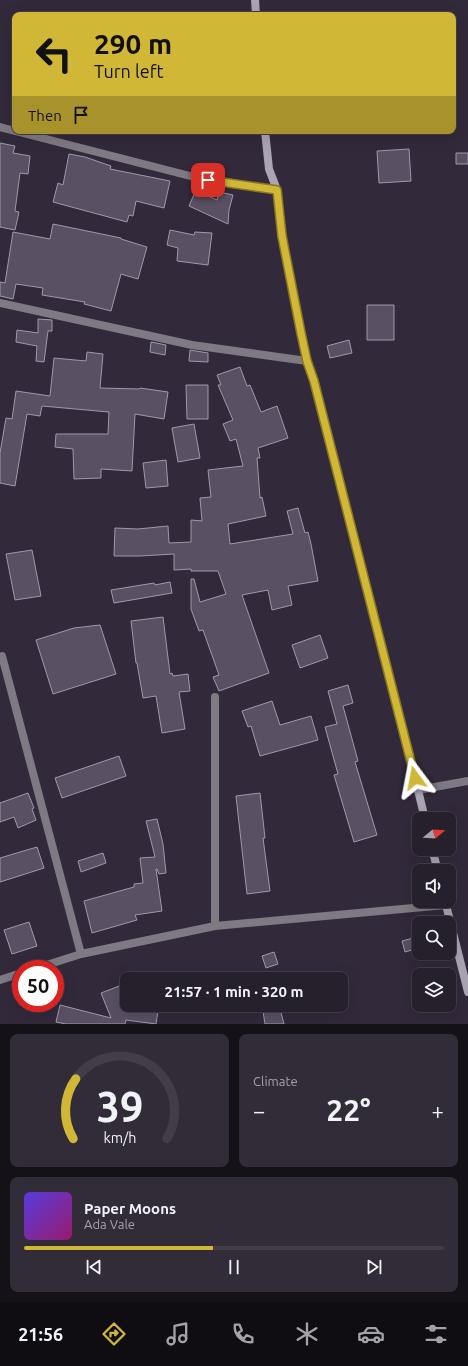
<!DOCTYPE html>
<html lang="en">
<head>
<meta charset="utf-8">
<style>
  :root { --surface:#261f2c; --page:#322c38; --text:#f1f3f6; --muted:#a4a2a9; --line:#423d48; --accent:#d1b736 }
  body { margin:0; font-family:Ubuntu,sans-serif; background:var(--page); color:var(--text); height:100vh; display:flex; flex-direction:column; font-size:15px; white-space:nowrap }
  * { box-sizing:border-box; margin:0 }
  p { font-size:13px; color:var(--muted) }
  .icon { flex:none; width:22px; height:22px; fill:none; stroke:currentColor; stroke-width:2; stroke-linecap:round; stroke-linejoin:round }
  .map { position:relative; height:1024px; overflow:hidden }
  .sheet { display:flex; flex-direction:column; gap:10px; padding:10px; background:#151118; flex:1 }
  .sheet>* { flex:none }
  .guide { position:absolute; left:12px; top:12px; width:444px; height:122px; border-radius:8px; box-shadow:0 4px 16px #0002,0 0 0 1px var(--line); background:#d1b736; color:#111; overflow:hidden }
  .needle { width:26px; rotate:72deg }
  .buttons { position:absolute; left:412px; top:812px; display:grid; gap:8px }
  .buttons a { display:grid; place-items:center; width:44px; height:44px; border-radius:8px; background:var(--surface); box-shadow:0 4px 16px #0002,0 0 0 1px var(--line); font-size:20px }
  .speed { position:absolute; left:12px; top:960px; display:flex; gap:8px; font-size:20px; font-weight:700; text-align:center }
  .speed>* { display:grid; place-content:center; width:52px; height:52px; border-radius:50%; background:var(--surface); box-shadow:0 4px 16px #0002,0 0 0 1px var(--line); line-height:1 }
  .speed .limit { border:6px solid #d22; background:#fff; color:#111 }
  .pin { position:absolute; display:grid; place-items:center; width:34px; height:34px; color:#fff; margin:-17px; border-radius:8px; box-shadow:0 2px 6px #0006 }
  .me { position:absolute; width:44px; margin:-22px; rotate:347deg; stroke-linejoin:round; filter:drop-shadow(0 0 3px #0008) }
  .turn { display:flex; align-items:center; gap:14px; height:84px; padding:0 16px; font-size:18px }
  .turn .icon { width:52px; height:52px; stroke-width:2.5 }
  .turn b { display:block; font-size:28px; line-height:34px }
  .then { display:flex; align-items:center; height:38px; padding:0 16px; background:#0003; gap:8px; font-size:15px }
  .big { font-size:30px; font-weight:700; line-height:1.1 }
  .sheet .tile { flex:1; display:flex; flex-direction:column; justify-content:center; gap:6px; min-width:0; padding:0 14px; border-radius:8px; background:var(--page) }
  .sheet .dial { align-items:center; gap:0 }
  .dial svg { height:104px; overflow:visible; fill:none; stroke:var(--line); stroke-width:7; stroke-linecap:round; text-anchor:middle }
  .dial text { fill:var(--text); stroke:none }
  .song { display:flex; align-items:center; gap:12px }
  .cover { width:48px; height:48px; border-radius:6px; background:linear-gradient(135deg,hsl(250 70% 55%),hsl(320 70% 35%)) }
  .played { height:4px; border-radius:2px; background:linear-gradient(90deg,var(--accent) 45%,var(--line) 45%) }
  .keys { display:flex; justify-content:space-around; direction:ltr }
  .heat { display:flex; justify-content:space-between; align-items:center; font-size:22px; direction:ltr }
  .sheet .tiles { flex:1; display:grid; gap:10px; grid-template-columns:1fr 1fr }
  .tile:last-child { grid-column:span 2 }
  .trip { position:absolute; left:120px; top:972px; width:228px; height:40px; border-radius:8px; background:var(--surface); box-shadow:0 4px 16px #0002,0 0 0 1px var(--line); font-weight:700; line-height:40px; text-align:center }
  .menu { display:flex; height:64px; justify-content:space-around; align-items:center; background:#0f0c12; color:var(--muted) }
  .menu .icon { width:28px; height:28px }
  .menu .on { color:var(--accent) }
  .menu b { font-size:18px; color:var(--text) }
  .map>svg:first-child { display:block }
</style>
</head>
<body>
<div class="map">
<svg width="468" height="1024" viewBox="0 0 468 1024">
  <rect width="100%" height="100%" fill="#32293a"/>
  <path fill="#595063" stroke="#a298ad" d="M0 143 15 146 13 153 30 156 28 174 20 173 15 211 19 212 15 230 0 227Z
    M409 149 411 181 379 183 377 151Z
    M456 153H468V164H456Z
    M69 154 85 157 111 166 110 169 170 181 164 208 136 201 133 216 129 215 127 222 53 202 58 183 63 185Z
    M196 190 217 200 219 192 233 195 229 210 228 224 189 206Z
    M53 224 121 238V239L147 247 138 279 121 274 111 311 84 304 85 302 42 295 43 288 16 284 13 299 0 296V282L5 283 13 232 50 239Z
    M170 230 194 235 195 232 212 233 208 265 177 261 178 248 167 245Z
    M367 305H394V340H367Z
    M38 319 52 320V331H48L44 362 36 361 37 346 16 342 17 330 38 333Z
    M349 340 352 353 330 358 327 346Z
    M151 342 166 345 165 355 150 352Z
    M190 350 208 353V362L189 361Z
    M87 352 103 354 100 388 139 389 140 388 168 392 164 419 135 414 132 471 101 469V478L74 479 73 449 55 447 56 434H108L109 412 42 406 40 416 27 414 15 486 0 483V453L6 418 12 419 16 391 50 396 54 358 86 361Z
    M240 367 247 386 250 385 261 412 277 406 288 438 258 448 260 458H257L260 498 262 497 266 516 228 524 230 544 293 534 287 511 298 508 305 533 308 532 311 544 318 581 288 586 292 605 272 610 268 590 242 595 269 673 219 691 213 677 219 675 203 630 199 631 191 609V579H194L200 602 226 594 218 571H191V569L174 570V554L140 556H114L115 528 138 529 168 526 169 543 191 542V520L202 521 200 498 211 497 208 470 243 466 236 439 230 441 223 424 233 420 218 385H221L217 375Z
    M186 385H208V419H187Z
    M194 424 200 458 178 462 172 428Z
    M166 460 168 486 146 488 143 463Z
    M32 550 41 596 15 600 6 554Z
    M170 582 172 593 114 603 111 590 154 583 155 585Z
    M163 617 170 674 172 673 173 676 188 674 190 691 179 692 185 729 162 733 156 696 143 698 137 663H136L131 621Z
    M100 625 116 674 53 694 36 640 74 628Z
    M320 635 328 658 300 668 292 645Z
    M348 685 353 703 343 706 358 761 355 762 377 835 354 842 334 775 338 774 325 727 337 724 328 691Z
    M272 701 280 725 311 716 318 740 260 756 251 726 248 727 242 711Z
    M119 756 126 776 62 798 55 778Z
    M28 793 34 808 32 809 36 820 18 828 14 817 0 822V803Z
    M260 793 265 838H263L270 891 247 894 236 796Z
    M157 819 163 844 166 873 159 874 157 869H156L162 911 135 915 137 920 92 933 84 901 134 887V884L143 883 140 858 155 857 146 821Z
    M37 847 44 868 0 882V858Z
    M103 853 106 863 81 872 78 861Z
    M29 922 37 946 12 954 4 930Z
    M417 937 419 948 405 952 402 941Z
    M274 952 278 964 266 968 262 956Z
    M127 983V1005H159L156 1024 126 1020 125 1024H66L56 1022 60 1005 111 1018 101 993Z
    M262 1005H279L284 1024H265Z"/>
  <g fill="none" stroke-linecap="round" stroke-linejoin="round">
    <path stroke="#7e7982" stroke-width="8" d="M0 127 15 131
      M15 131 194 177 277 190
      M0 303 192 345 307 361
      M2 656 81 954
      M418 790 468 781
      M215 926V697
      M34 969 81 954 215 926 446 905
      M0 980 21 973"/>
    <path stroke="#aba4b3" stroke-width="8" d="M255 0 256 15
      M265 131 269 169 277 190 282 236 307 361 314 381 409 753 425 819
      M432 849 438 871
      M445 901 468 992"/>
  </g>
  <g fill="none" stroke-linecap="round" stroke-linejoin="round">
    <defs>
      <path id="route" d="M208 180 277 190 282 236 301 333 307 361 314 381 415 778"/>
    </defs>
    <use href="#route" stroke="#887723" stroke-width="10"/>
    <use href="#route" stroke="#d1b736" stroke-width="7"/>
  </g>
</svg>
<div class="buttons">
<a><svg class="needle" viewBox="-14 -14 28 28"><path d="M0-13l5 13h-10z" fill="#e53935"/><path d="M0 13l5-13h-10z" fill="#a4a2a9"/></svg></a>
<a><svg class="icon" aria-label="sound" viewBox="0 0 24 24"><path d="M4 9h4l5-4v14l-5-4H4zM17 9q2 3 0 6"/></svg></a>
<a><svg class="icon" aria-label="search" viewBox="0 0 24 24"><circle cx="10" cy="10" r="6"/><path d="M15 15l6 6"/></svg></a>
<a><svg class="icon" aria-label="layers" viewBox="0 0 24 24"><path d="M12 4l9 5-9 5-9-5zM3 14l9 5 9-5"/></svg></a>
</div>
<div class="speed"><div class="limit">50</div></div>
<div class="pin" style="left:208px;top:180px;background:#d93025"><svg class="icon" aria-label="arrive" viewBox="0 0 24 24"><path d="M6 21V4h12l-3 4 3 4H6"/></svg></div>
<svg class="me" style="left:415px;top:778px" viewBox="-20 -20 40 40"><path d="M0-17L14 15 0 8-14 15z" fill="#d1b736" stroke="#fff" stroke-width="4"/></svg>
<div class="trip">21:57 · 1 min · 320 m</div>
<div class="guide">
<div class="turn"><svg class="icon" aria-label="left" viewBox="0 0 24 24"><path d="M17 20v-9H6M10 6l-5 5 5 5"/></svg><div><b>290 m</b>Turn left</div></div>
<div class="then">Then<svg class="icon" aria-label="arrive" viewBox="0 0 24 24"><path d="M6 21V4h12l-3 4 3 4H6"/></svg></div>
</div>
</div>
<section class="sheet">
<div class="tiles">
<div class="tile dial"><svg viewBox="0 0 100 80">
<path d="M14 69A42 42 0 1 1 86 69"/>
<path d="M14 69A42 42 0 0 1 16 23" stroke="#d1b736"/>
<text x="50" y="56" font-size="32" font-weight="700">39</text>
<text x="50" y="72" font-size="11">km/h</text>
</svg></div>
<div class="tile"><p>Climate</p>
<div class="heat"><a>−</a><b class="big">22°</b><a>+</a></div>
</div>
<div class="tile">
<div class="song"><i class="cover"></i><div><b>Paper Moons</b><p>Ada Vale</p></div></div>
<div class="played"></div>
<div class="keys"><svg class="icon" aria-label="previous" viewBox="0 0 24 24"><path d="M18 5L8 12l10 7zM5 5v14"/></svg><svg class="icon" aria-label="pause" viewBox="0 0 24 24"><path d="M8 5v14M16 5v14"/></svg><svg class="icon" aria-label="next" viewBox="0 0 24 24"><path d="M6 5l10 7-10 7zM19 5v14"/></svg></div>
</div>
</div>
</section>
<nav class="menu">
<b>21:56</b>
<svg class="icon on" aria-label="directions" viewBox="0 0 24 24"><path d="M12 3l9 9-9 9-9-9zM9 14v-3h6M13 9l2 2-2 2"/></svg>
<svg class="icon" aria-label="music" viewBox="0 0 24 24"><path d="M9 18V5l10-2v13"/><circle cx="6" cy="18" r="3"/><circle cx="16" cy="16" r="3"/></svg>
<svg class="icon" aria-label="phone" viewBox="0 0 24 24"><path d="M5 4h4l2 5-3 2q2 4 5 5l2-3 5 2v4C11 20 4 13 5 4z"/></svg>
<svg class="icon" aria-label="climate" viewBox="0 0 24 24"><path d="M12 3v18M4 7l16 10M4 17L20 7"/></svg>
<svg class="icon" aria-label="car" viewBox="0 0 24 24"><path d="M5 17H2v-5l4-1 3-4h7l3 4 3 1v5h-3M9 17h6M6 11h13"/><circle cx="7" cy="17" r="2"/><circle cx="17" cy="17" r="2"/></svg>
<svg class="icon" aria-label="filters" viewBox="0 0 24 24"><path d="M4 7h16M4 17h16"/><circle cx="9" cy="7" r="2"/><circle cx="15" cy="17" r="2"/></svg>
</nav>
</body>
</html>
